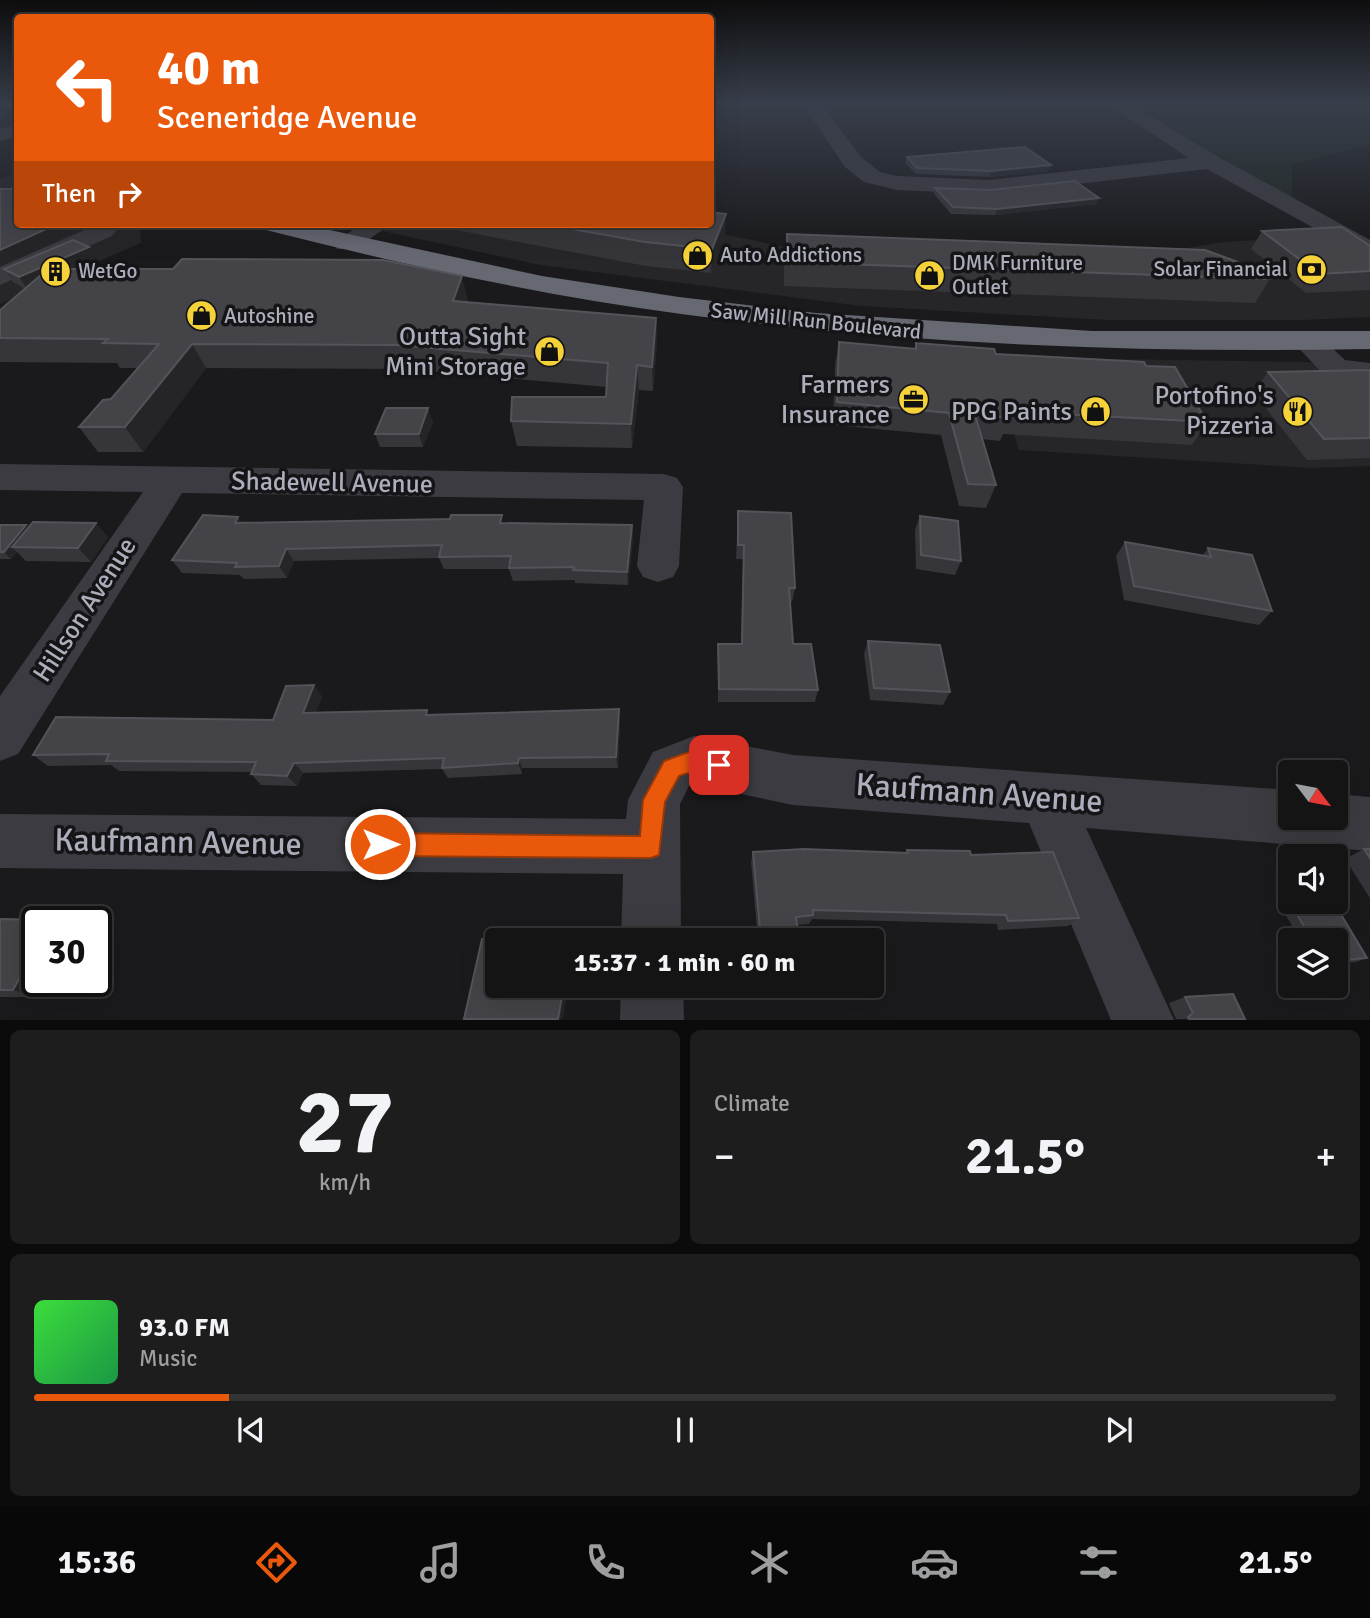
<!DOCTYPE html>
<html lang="en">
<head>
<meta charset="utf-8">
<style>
  :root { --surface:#141415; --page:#1d1d1e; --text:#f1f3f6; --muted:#9d9ea0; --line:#333334; --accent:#ea580c }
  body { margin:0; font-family:Signika,sans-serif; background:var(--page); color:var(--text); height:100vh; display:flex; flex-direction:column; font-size:26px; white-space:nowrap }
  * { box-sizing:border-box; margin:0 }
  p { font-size:23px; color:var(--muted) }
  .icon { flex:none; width:38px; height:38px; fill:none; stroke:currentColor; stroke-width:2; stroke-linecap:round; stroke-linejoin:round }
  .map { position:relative; height:1020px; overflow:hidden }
  .side { display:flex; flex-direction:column; gap:10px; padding:10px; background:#0b0b0c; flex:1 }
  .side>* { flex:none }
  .hud { position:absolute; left:14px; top:14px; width:700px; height:214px; border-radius:7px; box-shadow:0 7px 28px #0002,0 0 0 2px var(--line); background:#ea580c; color:#fff; overflow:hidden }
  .needle { width:46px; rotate:122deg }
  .fabs { position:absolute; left:1278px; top:760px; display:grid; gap:14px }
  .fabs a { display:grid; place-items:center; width:70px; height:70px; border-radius:7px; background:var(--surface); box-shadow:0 7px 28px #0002,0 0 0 2px var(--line); font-size:35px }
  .speed { position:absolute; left:21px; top:906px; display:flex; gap:14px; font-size:35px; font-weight:700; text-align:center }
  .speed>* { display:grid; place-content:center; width:91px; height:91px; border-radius:50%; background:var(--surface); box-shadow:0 7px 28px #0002,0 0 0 2px var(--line); line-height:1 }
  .speed .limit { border:4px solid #111; border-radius:10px; background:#fff; color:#111 }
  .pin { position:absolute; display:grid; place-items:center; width:60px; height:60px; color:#fff; margin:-30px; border-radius:14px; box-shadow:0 4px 10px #0006 }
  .me { position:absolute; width:77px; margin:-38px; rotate:90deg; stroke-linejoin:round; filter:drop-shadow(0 0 5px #0008) }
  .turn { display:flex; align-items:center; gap:24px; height:147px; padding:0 28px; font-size:32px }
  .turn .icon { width:91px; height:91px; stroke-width:2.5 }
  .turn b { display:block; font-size:49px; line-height:60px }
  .then { display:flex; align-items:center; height:66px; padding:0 28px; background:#0003; gap:14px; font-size:26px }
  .big { font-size:52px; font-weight:800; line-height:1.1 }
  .side .tile { flex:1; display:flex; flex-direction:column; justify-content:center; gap:10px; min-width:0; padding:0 24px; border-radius:10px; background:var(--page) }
  .side .dial { align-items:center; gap:0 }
  .dial b { font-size:91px; line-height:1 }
  .song { display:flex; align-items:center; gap:21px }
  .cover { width:84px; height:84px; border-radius:10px; background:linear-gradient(135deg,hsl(120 70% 55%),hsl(140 70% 35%)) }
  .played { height:7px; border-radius:4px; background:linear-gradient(90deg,var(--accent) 15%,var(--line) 15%) }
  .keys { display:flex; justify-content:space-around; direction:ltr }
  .heat { display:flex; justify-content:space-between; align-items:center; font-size:38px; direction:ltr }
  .side .tiles { flex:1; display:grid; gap:10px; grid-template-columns:1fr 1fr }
  .tile:last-child { grid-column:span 2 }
  .trip { position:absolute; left:485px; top:928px; width:399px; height:70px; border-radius:7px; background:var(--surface); box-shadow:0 7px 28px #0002,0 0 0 2px var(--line); font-weight:800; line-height:70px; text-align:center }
  .tabs { display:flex; height:112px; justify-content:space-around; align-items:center; background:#080808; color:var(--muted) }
  .tabs .icon { width:49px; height:49px }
  .tabs .selected { color:var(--accent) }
  .tabs b { font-size:32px; color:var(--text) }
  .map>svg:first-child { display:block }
</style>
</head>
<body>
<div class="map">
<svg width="1370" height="1020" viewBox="0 0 1370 1020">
  <rect width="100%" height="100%" fill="#1a1a1c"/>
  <path fill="#262629" d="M17 173 18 224H139L141 243 0 304V179Z
    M350 224H672L786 247 1162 252 1224 242 1325 236 1370 264V317L1303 320H1107L861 306 540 265Z
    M990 357 1370 363V466L1311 468 1019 450Z"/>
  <path fill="#1f2722" d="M1129 103H1370V145L1292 165V199Z"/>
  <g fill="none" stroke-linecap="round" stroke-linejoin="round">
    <path fill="#3b3b41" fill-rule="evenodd" d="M802 103H821L861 157 880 172 897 176 989 180 1189 158 1106 103H1128L1219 157 1370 240V259L1207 169 989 194 897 190 864 182 845 167Z
      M18 124V136L0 141V129Z
      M88 224H112L116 231 112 236 0 285V267L89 228Z
      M361 224H391L355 249H337L333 244Z
      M1308 333 1319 336 1345 360 1370 363V383L1324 375 1293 342 1297 336Z
      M0 464 664 474 677 478 683 487 679 566 673 577 658 582 643 577 637 566 644 500 182 493 18 754 0 761V696L143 492 0 490Z
      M694 736 793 755 1290 790V817H1335V794L1370 797V851L1086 828 1174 1020H1111L1029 823 793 805 694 784 689 786 680 804 681 940H621L623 874 0 868V814L626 819 628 800 653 752Z
      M621 985H683L684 1020H620Z"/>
    <path fill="#666872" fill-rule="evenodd" d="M4 103H18V113Z
      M259 224H302L542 276 679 297 816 313 1092 331H1370V349C1139 353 910 345 681 314 539 295 400 264 262 229Z"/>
  </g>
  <path fill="#36363a" d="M907 157 1049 171 989 177 916 174 905 163Z
    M935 188 1097 204 995 215 951 214 934 194Z
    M424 224H710L725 237 711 273 646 266Z
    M1262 231 1370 246V290L1306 293 1251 249Z
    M787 234 1270 279 1255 303 784 286V257Z
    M97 260 77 269 468 300 467 302 656 318 657 342 653 391 639 390 632 448 517 446 511 421 606 397 607 387 404 369 206 368 143 452H98L79 427 111 399 138 368H120L117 363 0 362V310L25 289 13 282 4 269Z
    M839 342 914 349 916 343 996 354 1146 366 1207 422 1192 445 1003 434 1000 441 982 439 996 485 986 508 959 506 941 435 833 425 835 365Z
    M1370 365V458L1307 460 1253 392 1268 372 1366 371Z
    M433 422 423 447H380L375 434Z
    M738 511 795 588 792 602H790L793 644 818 690 815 702H718V644H741L743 559H736Z
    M920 516 961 561 955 575 916 569 915 530Z
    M242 523H504L632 525 633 538 628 585 575 583V580L513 581 509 569H444L439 558 294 561 287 578 244 579 240 575 182 573 172 560Z
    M0 525 28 528 108 537 91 562 26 561 17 552 11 559H0Z
    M1125 542 1202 556 1208 548 1272 611 1259 625 1124 600 1116 556Z
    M868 641 950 692 943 705 870 700 864 654Z
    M314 685 322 697 316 712 620 721 618 768H522V774L448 778 442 769 303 773 297 786 261 785 251 774 252 772 119 771 111 765 48 766 33 755 273 720Z
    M1364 849H1370V898L1345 859Z
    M907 850 971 855 1079 918 1068 926 998 930 997 924 812 919 809 924 797 925 799 940H758L751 862 753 852 905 853Z
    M1288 899 1367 958 1356 962 1335 964V940H1300L1279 903Z
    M0 919 34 997H0Z
    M1185 997 1245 1019H1176L1169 1003Z"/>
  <path fill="#252528" d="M1051 165 1049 171 989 177 991 171Z
    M1099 198 1097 204 995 215 997 209Z
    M726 214 725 237 711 273 712 249Z
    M57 224 85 225 0 264V250Z
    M89 247 97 260 28 290 19 277Z
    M462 276 468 300 459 325 453 301Z
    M656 318 657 342 653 391 652 367Z
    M192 344 206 368 143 452 125 427Z
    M637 365 639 390 632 448 631 424Z
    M428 408 433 422 423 447 419 434Z
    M238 517 247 529 235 523Z
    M96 523 108 537 91 562 78 548Z
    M26 525 33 533 12 547 17 552 11 559 4 552Z
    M632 525 633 538 628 585 627 572Z
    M286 549 294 561 287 578 279 566Z
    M314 685 322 697 312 724 303 713Z
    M619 709 620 721 618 768 616 757Z
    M519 758 522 768V774L518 763Z
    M294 763 303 773 297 786 287 776Z
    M37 945V982H42L34 997 13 990Z
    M564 985H569L563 1019H558Z"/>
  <path fill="#434348" stroke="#53545a" stroke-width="2" d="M1025 147 1051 165 991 171 917 168 907 157Z
    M1075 181 1099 198 997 209 953 207 935 188 991 190Z
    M14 185 18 187V224H57L0 250V189H11Z
    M710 212 726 214 712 249 645 242 544 224H710Z
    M1342 227 1370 246V271L1319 274 1262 231Z
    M787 234 1205 250 1271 274 1270 279 787 262Z
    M73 240 89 247 19 277 4 269Z
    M182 259 383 260 462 276 453 301 656 318 652 367 637 365 631 424 511 421 512 397H606L608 363 396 345 192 344 125 427H79L103 400 111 399 159 344 103 343 108 339 0 338V310L48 269H173Z
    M839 342 916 349V343L994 349 996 354 1144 362 1146 366 1175 367 1207 422 1008 411 1009 418 975 415 996 485 968 484 949 413 837 402Z
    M1370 370V438L1324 439 1268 372Z
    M386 408H428L419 434H375Z
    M738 511 791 513 795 588H789L793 644H811L818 690 719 689 718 644H742L744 545H738Z
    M203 515 238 517 235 523 450 519 451 515H502L500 523 632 525 627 572 573 570 574 567 509 568 511 556 439 557 442 545 286 549 279 566 235 567 237 563 172 560Z
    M920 516 958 521 961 561 921 555Z
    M33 522 96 523 78 548 12 547Z
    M0 525H26L4 552H0Z
    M1125 542 1211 557 1208 548 1252 555 1272 611 1134 586Z
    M868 641 940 645 950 692 874 688Z
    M314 685 303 713 427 710 426 715 619 709 616 757 519 758 518 763 442 768 444 758 294 763 287 776 251 774 256 762 106 761 109 754 33 755 56 717 273 720 286 686Z
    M804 849 908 853 907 850 970 851 971 855 1053 852 1079 918 1008 921 1006 915 813 910V915L796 917 799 940H761L753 852Z
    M1364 849H1370V858Z
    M1288 899H1290V901H1333L1367 958 1335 961V940H1312Z
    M0 919 50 920 49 922H37V945L13 990H0Z
    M482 939 497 941V985H564L558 1019H464Z
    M1233 994 1245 1019H1189L1188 1017 1193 1013 1185 997Z"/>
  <linearGradient id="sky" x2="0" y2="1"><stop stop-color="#0e0e0f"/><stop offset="0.42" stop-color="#383e4b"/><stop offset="1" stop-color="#383e4b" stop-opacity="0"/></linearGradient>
  <rect width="1370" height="246" fill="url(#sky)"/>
  <path fill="#ea580c" stroke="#983908" stroke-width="2" d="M694 750 726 758 729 765 726 772C710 778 701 767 679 776L665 802 659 855 651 858 380 856 372 852 368 844 372 836 380 833 640 836 643 800 664 761Z"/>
  <defs>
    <symbol id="shop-disc" viewBox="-11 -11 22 22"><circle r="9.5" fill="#f5d239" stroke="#151517"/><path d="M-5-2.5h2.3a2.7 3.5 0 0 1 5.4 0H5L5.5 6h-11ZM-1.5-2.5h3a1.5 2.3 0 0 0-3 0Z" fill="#111"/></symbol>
    <symbol id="bank-disc" viewBox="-11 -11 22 22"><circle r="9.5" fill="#f5d239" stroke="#151517"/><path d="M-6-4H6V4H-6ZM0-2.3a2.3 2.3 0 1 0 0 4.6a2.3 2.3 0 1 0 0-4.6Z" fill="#111"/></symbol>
    <symbol id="building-disc" viewBox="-11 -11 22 22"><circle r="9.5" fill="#f5d239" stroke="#151517"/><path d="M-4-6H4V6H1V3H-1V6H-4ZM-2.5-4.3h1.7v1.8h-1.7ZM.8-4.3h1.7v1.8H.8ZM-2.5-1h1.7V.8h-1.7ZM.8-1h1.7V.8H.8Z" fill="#111"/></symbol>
    <symbol id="office-disc" viewBox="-11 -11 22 22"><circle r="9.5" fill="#f5d239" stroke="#151517"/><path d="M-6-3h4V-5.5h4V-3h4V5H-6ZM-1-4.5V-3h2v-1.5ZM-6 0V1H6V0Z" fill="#111"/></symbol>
    <symbol id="restaurant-disc" viewBox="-11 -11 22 22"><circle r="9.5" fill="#f5d239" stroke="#151517"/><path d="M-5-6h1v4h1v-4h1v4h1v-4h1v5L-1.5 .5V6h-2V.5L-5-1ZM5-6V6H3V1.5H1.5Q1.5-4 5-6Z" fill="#111"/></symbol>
  </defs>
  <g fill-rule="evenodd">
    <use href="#shop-disc" x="680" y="238" width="35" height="35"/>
    <use href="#bank-disc" x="1294" y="252" width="35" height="35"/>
    <use href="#building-disc" x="38" y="254" width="35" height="35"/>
    <use href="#shop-disc" x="912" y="258" width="35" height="35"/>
    <use href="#shop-disc" x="184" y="298" width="35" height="35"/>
    <use href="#shop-disc" x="532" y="334" width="35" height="35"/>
    <use href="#office-disc" x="896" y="382" width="35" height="35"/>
    <use href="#restaurant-disc" x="1280" y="394" width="35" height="35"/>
    <use href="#shop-disc" x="1078" y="394" width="35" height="35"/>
  </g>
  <g text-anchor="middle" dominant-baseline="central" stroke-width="7" stroke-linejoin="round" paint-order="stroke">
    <g font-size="21" fill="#acaebc" stroke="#151517" text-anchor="start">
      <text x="720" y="255">Auto Addictions</text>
      <text x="952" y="263">DMK Furniture<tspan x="952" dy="24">Outlet</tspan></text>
      <text x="1288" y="269" text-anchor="end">Solar Financial</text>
      <text x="78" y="271">WetGo</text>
      <text x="224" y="316">Autoshine</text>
    </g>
    <g font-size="21" fill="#acaebc" stroke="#151517">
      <text transform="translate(816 321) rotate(6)">Saw Mill Run Boulevard</text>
    </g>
    <g font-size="26" fill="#acaebc" stroke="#151517" text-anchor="end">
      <text x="526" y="337">Outta Sight<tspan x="526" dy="30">Mini Storage</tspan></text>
      <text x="890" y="385">Farmers<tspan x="890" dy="30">Insurance</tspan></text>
      <text x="1274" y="396">Portofino's<tspan x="1274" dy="30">Pizzeria</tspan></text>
      <text x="1072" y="412">PPG Paints</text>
    </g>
    <g font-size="26" fill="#acaebc" stroke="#151517">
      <text transform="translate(332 483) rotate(1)">Shadewell Avenue</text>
      <text transform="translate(85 610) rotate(-57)">Hillson Avenue</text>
    </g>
    <g font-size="32" fill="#acaebc" stroke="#151517">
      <text transform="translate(979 793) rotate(4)">Kaufmann Avenue</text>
      <text transform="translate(178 842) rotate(1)">Kaufmann Avenue</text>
    </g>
  </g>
</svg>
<div class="fabs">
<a><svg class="needle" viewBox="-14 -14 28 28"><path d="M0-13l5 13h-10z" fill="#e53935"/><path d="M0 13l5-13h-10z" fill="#9d9ea0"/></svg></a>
<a><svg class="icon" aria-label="sound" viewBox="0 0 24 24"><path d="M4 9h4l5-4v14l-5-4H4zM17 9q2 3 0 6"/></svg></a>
<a><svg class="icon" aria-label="layers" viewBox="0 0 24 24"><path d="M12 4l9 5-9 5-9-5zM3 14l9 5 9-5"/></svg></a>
</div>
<div class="speed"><div class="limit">30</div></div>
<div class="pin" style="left:719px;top:765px;background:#d93025"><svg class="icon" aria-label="arrive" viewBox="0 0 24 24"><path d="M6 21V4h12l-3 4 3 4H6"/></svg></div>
<svg class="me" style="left:380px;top:844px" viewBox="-20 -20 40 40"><circle r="17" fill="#ea580c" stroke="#fff" stroke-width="3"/><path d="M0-11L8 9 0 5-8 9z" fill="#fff"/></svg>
<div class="trip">15:37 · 1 min · 60 m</div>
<div class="hud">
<div class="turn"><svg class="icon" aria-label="left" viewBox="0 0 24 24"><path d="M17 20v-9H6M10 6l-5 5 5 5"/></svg><div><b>40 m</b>Sceneridge Avenue</div></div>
<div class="then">Then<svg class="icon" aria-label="right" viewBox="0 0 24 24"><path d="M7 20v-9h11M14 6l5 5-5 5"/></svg></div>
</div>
</div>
<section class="side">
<div class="tiles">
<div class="tile dial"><b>27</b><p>km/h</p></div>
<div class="tile"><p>Climate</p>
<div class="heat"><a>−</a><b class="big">21.5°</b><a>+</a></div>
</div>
<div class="tile">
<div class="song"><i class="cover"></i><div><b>93.0 FM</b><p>Music</p></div></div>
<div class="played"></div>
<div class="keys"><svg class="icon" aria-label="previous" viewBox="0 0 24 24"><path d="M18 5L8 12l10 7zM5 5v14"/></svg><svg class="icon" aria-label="pause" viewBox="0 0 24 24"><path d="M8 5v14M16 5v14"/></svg><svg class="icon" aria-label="next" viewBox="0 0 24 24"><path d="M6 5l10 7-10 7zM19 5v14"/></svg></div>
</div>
</div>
</section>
<nav class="tabs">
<b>15:36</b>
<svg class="icon selected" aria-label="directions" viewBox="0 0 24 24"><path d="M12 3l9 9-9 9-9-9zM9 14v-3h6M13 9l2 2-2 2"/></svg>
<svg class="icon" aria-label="music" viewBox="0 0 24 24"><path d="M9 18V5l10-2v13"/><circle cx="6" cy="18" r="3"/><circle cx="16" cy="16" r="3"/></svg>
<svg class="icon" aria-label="phone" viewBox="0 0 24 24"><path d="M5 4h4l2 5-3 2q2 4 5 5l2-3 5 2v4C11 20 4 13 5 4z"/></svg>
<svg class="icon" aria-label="climate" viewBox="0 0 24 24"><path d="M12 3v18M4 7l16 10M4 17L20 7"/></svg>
<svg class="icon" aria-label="car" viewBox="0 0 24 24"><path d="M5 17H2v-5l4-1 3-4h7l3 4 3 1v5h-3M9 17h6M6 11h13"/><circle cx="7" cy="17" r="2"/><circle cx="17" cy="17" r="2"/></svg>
<svg class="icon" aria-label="filters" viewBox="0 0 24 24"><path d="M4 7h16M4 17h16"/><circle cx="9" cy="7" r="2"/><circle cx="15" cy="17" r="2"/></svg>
<b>21.5°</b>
</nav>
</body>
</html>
